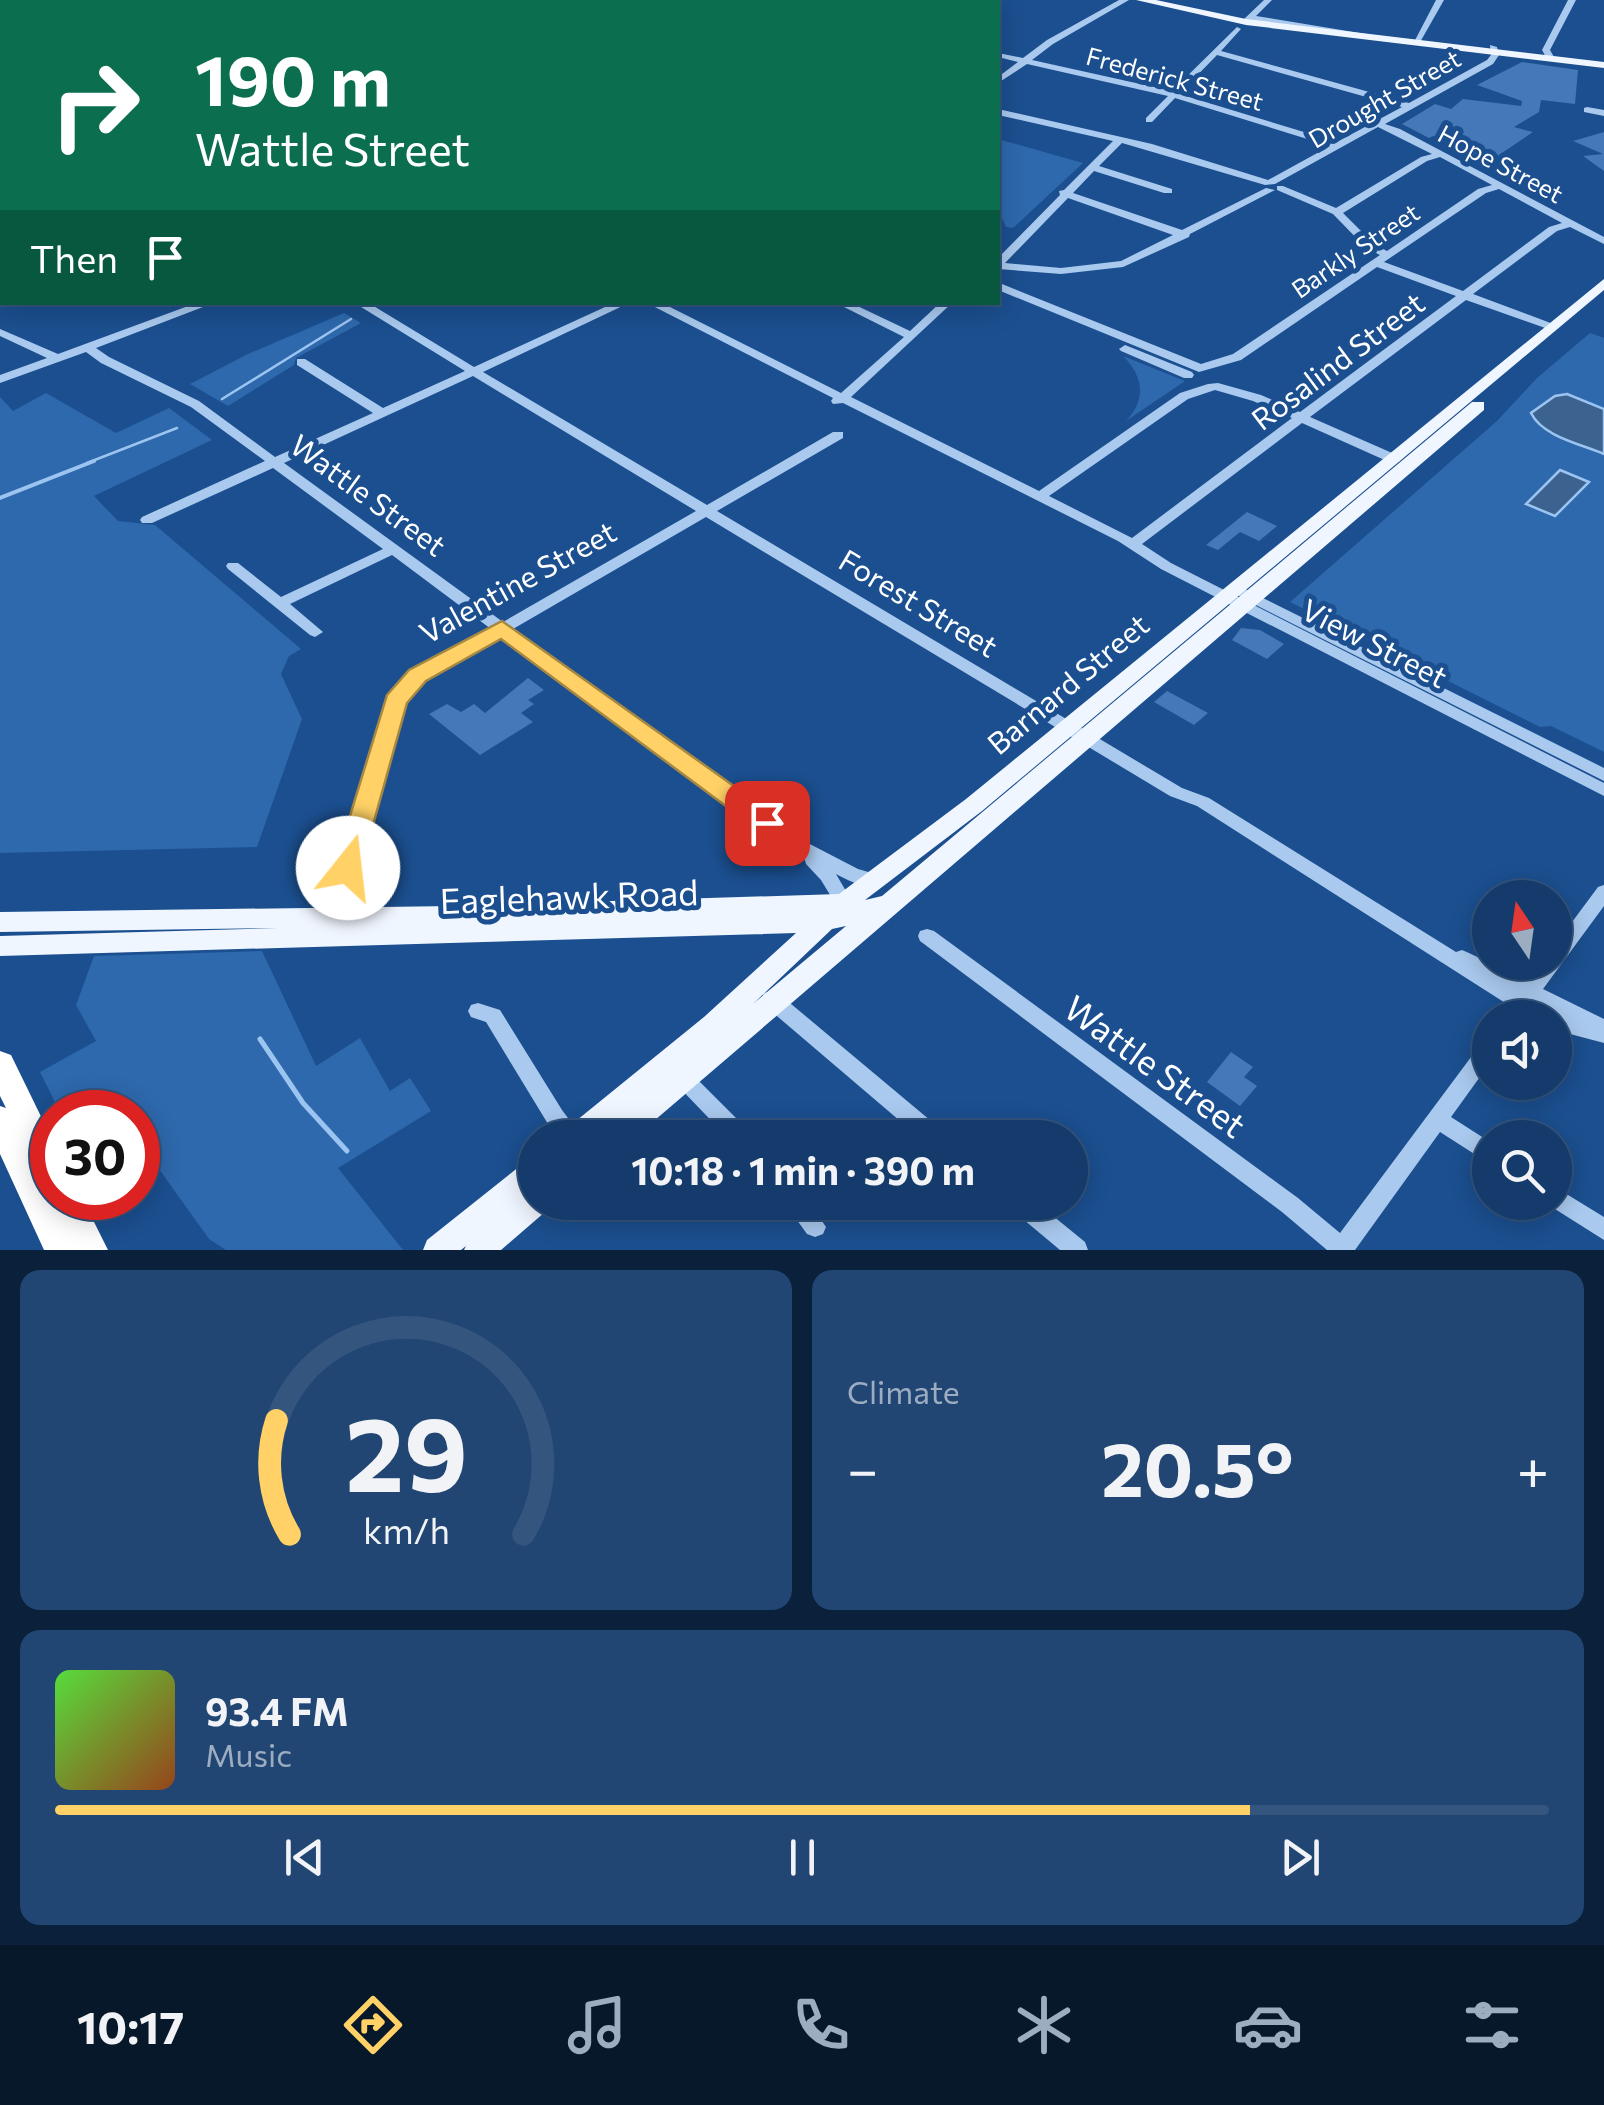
<!DOCTYPE html>
<html lang="en">
<head>
<meta charset="utf-8">
<style>
  :root { --surface:#143b6b; --page:#214673; --text:#f1f3f6; --muted:#9dadc1; --line:#33557e; --accent:#ffd166 }
  body { margin:0; font-family:Commissioner,sans-serif; background:var(--page); color:var(--text); height:100vh; display:flex; flex-direction:column; font-size:38px; white-space:nowrap }
  * { box-sizing:border-box; margin:0 }
  p { font-size:32px; color:var(--muted) }
  .icon { flex:none; width:55px; height:55px; fill:none; stroke:currentColor; stroke-width:2; stroke-linecap:round; stroke-linejoin:round }
  .map { position:relative; height:1250px; overflow:hidden }
  .panel { display:flex; flex-direction:column; gap:20px; padding:20px; background:#0b203b; flex:1 }
  .panel>* { flex:none }
  .hud { position:absolute; left:0px; top:0px; width:1000px; height:305px; box-shadow:0 5px 25px #0003,0 0 0 2px var(--line); background:#0b6e4f; color:#fff; overflow:hidden }
  .needle { width:65px; rotate:347deg }
  .tools { position:absolute; left:1472px; top:880px; display:grid; gap:20px }
  .tools a { display:grid; place-items:center; width:100px; height:100px; border-radius:50%; background:var(--surface); box-shadow:0 5px 25px #0003,0 0 0 2px var(--line); font-size:50px }
  .speed { position:absolute; left:30px; top:1090px; display:flex; gap:20px; font-size:50px; font-weight:700; text-align:center }
  .speed>* { display:grid; place-content:center; width:130px; height:130px; border-radius:50%; background:var(--surface); box-shadow:0 5px 25px #0003,0 0 0 2px var(--line); line-height:1 }
  .speed .limit { border:15px solid #d22; background:#fff; color:#111 }
  .pin { position:absolute; display:grid; place-items:center; width:85px; height:85px; color:#fff; margin:-42px; border-radius:20px; box-shadow:0 5px 15px #0006 }
  .me { position:absolute; width:110px; margin:-55px; rotate:16deg; stroke-linejoin:round; filter:drop-shadow(0 0 8px #0008) }
  .turn { display:flex; align-items:center; gap:35px; height:210px; padding:0 30px; font-size:45px }
  .turn .icon { width:130px; height:130px; stroke-width:2.5 }
  .turn b { display:block; font-size:70px; line-height:85px }
  .then { display:flex; align-items:center; height:95px; padding:0 30px; background:#0003; gap:20px; font-size:38px }
  .big { font-size:75px; font-weight:700; line-height:1.1 }
  .panel .card { flex:1; display:flex; flex-direction:column; justify-content:center; gap:15px; min-width:0; padding:0 35px; border-radius:20px; background:var(--page) }
  .panel .dial { align-items:center; gap:0 }
  .dial svg { height:260px; overflow:visible; fill:none; stroke:var(--line); stroke-width:7; stroke-linecap:round; text-anchor:middle }
  .dial text { fill:var(--text); stroke:none }
  .song { display:flex; align-items:center; gap:30px }
  .cover { width:120px; height:120px; border-radius:15px; background:linear-gradient(135deg,hsl(110 70% 55%),hsl(20 70% 35%)) }
  .played { height:10px; border-radius:5px; background:linear-gradient(90deg,var(--accent) 80%,var(--line) 80%) }
  .keys { display:flex; justify-content:space-around; direction:ltr }
  .heat { display:flex; justify-content:space-between; align-items:center; font-size:55px; direction:ltr }
  .panel .tiles { flex:1; display:grid; gap:20px; grid-template-columns:1fr 1fr }
  .card:last-child { grid-column:span 2 }
  .trip { position:absolute; left:518px; top:1120px; width:570px; height:100px; border-radius:50px; background:var(--surface); box-shadow:0 5px 25px #0003,0 0 0 2px var(--line); font-weight:700; line-height:100px; text-align:center }
  .tab-bar { display:flex; height:160px; justify-content:space-around; align-items:center; background:#08182b; color:var(--muted) }
  .tab-bar .icon { width:70px; height:70px }
  .tab-bar .selected { color:var(--accent) }
  .tab-bar b { font-size:45px; color:var(--text) }
  .map>svg:first-child { display:block }
</style>
</head>
<body>
<div class="map">
<svg width="1604" height="1250" viewBox="0 0 1604 1250">
  <rect width="100%" height="100%" fill="#1b4f8f"/>
  <path fill="#2e69ad" d="M998 139 1083 163 1013 228 1006 227 998 209Z
    M344 313 361 323 296 358 294 365 228 406 190 384 248 354Z
    M1590 333 1604 338V752L1551 726 1540 727 1290 602 1497 421 1537 378Z
    M1123 356 1185 381 1126 421C1147 399 1143 376 1123 356Z
    M46 393 116 433 169 408 212 440 94 496 118 521 155 525 301 649 289 656 281 674 302 719 257 847 0 853V397L13 411Z
    M262 951 316 1066 360 1038 390 1091 410 1078 431 1111 338 1168 403 1250H226L209 1239 149 1155 138 1161V1112H60L40 1072 96 1041 76 1005 94 956Z"/>
  <path fill="#3c6290" stroke="#9cc4f0" stroke-width="2.5" d="M1567 394 1604 409V454C1581 444 1543 437 1531 413L1555 396Z
    M1560 470 1589 482 1555 516 1526 504Z"/>
  <g fill="none" stroke-linecap="round" stroke-linejoin="round">
    <path stroke="#9cc4f0" stroke-width="2.5" d="M222 399 351 319
      M87 463 177 428"/>
    <path stroke="#9cc4f0" stroke-width="4" d="M0 498 94 461"/>
    <path stroke="#9cc4f0" stroke-width="5" d="M260 1039 303 1103 347 1151"/>
  </g>
  <path fill="#4478b7" d="M1522 62 1578 70 1575 104 1541 100 1539 112 1514 127 1533 132 1490 161 1455 149 1458 147 1453 146 1458 143 1433 136 1429 138 1402 124 1435 104 1451 109 1463 99 1521 106 1522 101 1477 85Z
    M1604 132V171L1583 156 1603 154 1573 141Z
    M1247 512 1277 526 1259 541 1240 532 1218 550 1206 545Z
    M1241 628 1260 630 1284 644 1267 659 1232 640Z
    M528 678 544 690 528 700 534 704 521 713 533 722 480 755 429 714 447 704 461 712 474 704 485 713Z
    M1167 691 1208 713 1194 725 1154 702Z
    M1231 1052 1253 1067 1244 1077 1257 1086 1240 1106 1207 1082Z"/>
  <g fill="none" stroke-linecap="round" stroke-linejoin="round">
    <path fill="#a9c9ee" fill-rule="evenodd" d="M97 0H108L110 2H100Z
      M183 0H202L197 2H180Z
      M358 0H366V2H358Z
      M456 0H464L466 2H458Z
      M617 0H629L631 2H621Z
      M1119 0H1129L1053 44 1032 60 1172 91 1237 27 1241 29 1221 51 1409 103 1487 60 1491 55 1490 45 1497 47 1499 55 1493 64 1385 124 1400 129 1604 237V244L1570 227 1557 231 1473 294 1556 325V329H1548L1466 300 1310 417 1399 456 1401 459 1399 462H1389L1302 423 1142 544 1171 563 1604 783V796L1161 569 1118 541 843 403 833 404 831 401 833 398 645 302H660L841 393 904 337 834 302H849L910 331 941 302H953L851 397 1039 491 1180 393 1208 384 1218 383 1261 395 1300 412 1456 296 1377 267 1241 360 1199 372 998 290V283L1002 284 1201 364 1233 354 1380 255 1366 248 1333 214 1277 190V186H1283L1336 208 1421 157 1432 154 1378 127 1275 184 1265 185 1122 143 1099 166 1172 189V193H1164L1094 171 1073 193 1182 230 1266 188 1275 190 1190 234 1189 237 1123 267 1061 274 998 269V258L1060 195 1059 191 1064 190 1113 141 998 115V109L1152 144 1268 180 1330 146 1175 98 1152 122H1146V118L1168 96 1027 64 998 83V77L1018 62 998 57V53L1023 58 1047 40ZM1217 55 1402 107 1337 142 1179 94ZM1440 157 1492 185 1478 189 1387 251 1374 244 1343 213 1427 161ZM1499 189 1562 223 1549 227 1463 291 1384 262 1486 193ZM1068 198 1173 235 1121 261 1061 268 1005 263ZM1215 390 1253 401 1292 418 1132 538 1049 496 1188 399Z
      M1264 0H1272L1256 16 1378 36 1374 38 1252 21 1243 24V20Z
      M1436 0H1444L1419 44H1413Z
      M1568 0H1576L1550 50 1554 57 1547 59 1542 50Z
      M0 18H2V24H0Z
      M0 77 2 78V82L0 83Z
      M1587 107 1604 110V116L1584 112V108Z
      M0 133 2 134V141L0 140Z
      M2 153V159L0 160V154Z
      M0 179 2 180V187L0 186Z
      M0 286H2V292H0Z
      M199 302H216L96 348 109 357 199 401 275 457 373 413 297 365V359H305L383 408 465 371 353 302H367L474 367 616 302H631L483 372 707 505 833 432H843V438L717 511 1182 788 1209 798 1456 952 1462 950 1469 953 1527 981 1541 962H1555V945L1598 887 1604 885V906L1543 989 1604 1019V1043L1555 1030V1018L1525 1015 1523 1018H1502L1510 1006 1197 806 1170 796 706 517 513 629 804 841 858 869 882 876 885 881 882 886C868 890 849 881 836 874L853 903 850 908 844 910 838 908 821 880 806 864 804 857 792 851 501 636 416 686 399 711 342 919 340 924 333 926 326 924 324 919 383 711 404 678 491 629 392 555 290 604 323 632 315 637 310 635 228 569 226 566 228 563H238L281 597 383 549 273 468 152 523H142L140 520 142 517 265 461 191 407 101 363 86 352 0 383V375L47 358 0 336V329L58 354ZM473 376 696 511 503 622 284 463Z
      M1125 345 1192 372 1194 375 1192 378H1184L1121 351 1119 349Z
      M1245 589 1604 768V781L1240 597 1238 594Z
      M927 929 934 931 1298 1198 1340 1233 1483 1041 1490 1038V1063L1451 1117 1490 1142V1164L1440 1132 1355 1250H1327L1282 1212 920 941 918 936 920 931Z
      M771 991 778 993 943 1131 946 1138H920L764 1005 761 999 764 993Z
      M478 1003 500 1010 562 1110 583 1138H559L548 1124 486 1022 471 1017 468 1011 471 1005Z
      M683 1069 690 1072 749 1131 752 1138H728L676 1084 673 1078 676 1072Z
      M1555 1187 1604 1217V1240L1547 1204 1555 1202Z
      M784 1202H809L826 1227 823 1234 815 1237 807 1234Z
      M1008 1202H1036L1085 1242 1088 1250H1060L1011 1209Z"/>
    <path fill="#f0f6ff" fill-rule="evenodd" d="M1136 0H1156L1246 19 1604 62V68L1246 25Z
      M1604 279V290L982 811 865 900 882 896 1472 402H1484V410L634 1138H599L601 1135 597 1138H562L566 1129 704 1017 796 933 0 956V936L278 928 0 932V912L453 906 839 894 966 799ZM846 926 754 1003 832 929Z
      M535 1158V1202H549L545 1212 501 1250H464L466 1246 461 1250H423L427 1240 525 1162Z"/>
    <path fill="#fff" fill-rule="evenodd" d="M0 1051 11 1055 52 1139V1186L46 1184 51 1193 52 1190V1198H82L108 1250H44L0 1154V1106L6 1108 0 1096Z"/>
  </g>
  <path fill="#ffd166" stroke="#a68842" stroke-width="2.5" d="M502 621 776 816 780 823 776 830H758L501 639 426 681 407 703 361 868 357 875 348 878 338 875 334 868 387 695 409 670Z"/>
  <g text-anchor="middle" dominant-baseline="central" stroke-width="10" stroke-linejoin="round" paint-order="stroke">
    <g font-size="25" fill="#fff" stroke="#1b4f8f">
      <text transform="translate(1175 78) rotate(15)">Frederick Street</text>
      <text transform="translate(1384 98) rotate(-30)">Drought Street</text>
      <text transform="translate(1501 163) rotate(28)">Hope Street</text>
      <text transform="translate(1355 250) rotate(-34)">Barkly Street</text>
    </g>
    <g font-size="30" fill="#fff" stroke="#1b4f8f">
      <text transform="translate(1337 360) rotate(-37)">Rosalind Street</text>
      <text transform="translate(369 494) rotate(36)">Wattle Street</text>
      <text transform="translate(517 581) rotate(-29)">Valentine Street</text>
      <text transform="translate(919 602) rotate(31)">Forest Street</text>
      <text transform="translate(1375 642) rotate(27)">View Street</text>
      <text transform="translate(1067 683) rotate(-40)">Barnard Street</text>
    </g>
    <g font-size="35" fill="#fff" stroke="#1b4f8f">
      <text transform="translate(569 895) rotate(-2)">Eaglehawk Road</text>
      <text transform="translate(1156 1065) rotate(36)">Wattle Street</text>
    </g>
  </g>
</svg>
<div class="tools">
<a><svg class="needle" viewBox="-14 -14 28 28"><path d="M0-13l5 13h-10z" fill="#e53935"/><path d="M0 13l5-13h-10z" fill="#9dadc1"/></svg></a>
<a><svg class="icon" aria-label="sound" viewBox="0 0 24 24"><path d="M4 9h4l5-4v14l-5-4H4zM17 9q2 3 0 6"/></svg></a>
<a><svg class="icon" aria-label="search" viewBox="0 0 24 24"><circle cx="10" cy="10" r="6"/><path d="M15 15l6 6"/></svg></a>
</div>
<div class="speed"><div class="limit">30</div></div>
<div class="pin" style="left:767px;top:823px;background:#d93025"><svg class="icon" aria-label="arrive" viewBox="0 0 24 24"><path d="M6 21V4h12l-3 4 3 4H6"/></svg></div>
<svg class="me" style="left:348px;top:868px" viewBox="-20 -20 40 40"><circle r="19" fill="#fff"/><path d="M0-13L10 11 0 6-10 11z" fill="#ffd166"/></svg>
<div class="trip">10:18 · 1 min · 390 m</div>
<div class="hud">
<div class="turn"><svg class="icon" aria-label="right" viewBox="0 0 24 24"><path d="M7 20v-9h11M14 6l5 5-5 5"/></svg><div><b>190 m</b>Wattle Street</div></div>
<div class="then">Then<svg class="icon" aria-label="arrive" viewBox="0 0 24 24"><path d="M6 21V4h12l-3 4 3 4H6"/></svg></div>
</div>
</div>
<section class="panel">
<div class="tiles">
<div class="card dial"><svg viewBox="0 0 100 80">
<path d="M14 69A42 42 0 1 1 86 69"/>
<path d="M14 69A42 42 0 0 1 10 34" stroke="#ffd166"/>
<text x="50" y="56" font-size="32" font-weight="700">29</text>
<text x="50" y="72" font-size="11">km/h</text>
</svg></div>
<div class="card"><p>Climate</p>
<div class="heat"><a>−</a><b class="big">20.5°</b><a>+</a></div>
</div>
<div class="card">
<div class="song"><i class="cover"></i><div><b>93.4 FM</b><p>Music</p></div></div>
<div class="played"></div>
<div class="keys"><svg class="icon" aria-label="previous" viewBox="0 0 24 24"><path d="M18 5L8 12l10 7zM5 5v14"/></svg><svg class="icon" aria-label="pause" viewBox="0 0 24 24"><path d="M8 5v14M16 5v14"/></svg><svg class="icon" aria-label="next" viewBox="0 0 24 24"><path d="M6 5l10 7-10 7zM19 5v14"/></svg></div>
</div>
</div>
</section>
<nav class="tab-bar">
<b>10:17</b>
<svg class="icon selected" aria-label="directions" viewBox="0 0 24 24"><path d="M12 3l9 9-9 9-9-9zM9 14v-3h6M13 9l2 2-2 2"/></svg>
<svg class="icon" aria-label="music" viewBox="0 0 24 24"><path d="M9 18V5l10-2v13"/><circle cx="6" cy="18" r="3"/><circle cx="16" cy="16" r="3"/></svg>
<svg class="icon" aria-label="phone" viewBox="0 0 24 24"><path d="M5 4h4l2 5-3 2q2 4 5 5l2-3 5 2v4C11 20 4 13 5 4z"/></svg>
<svg class="icon" aria-label="climate" viewBox="0 0 24 24"><path d="M12 3v18M4 7l16 10M4 17L20 7"/></svg>
<svg class="icon" aria-label="car" viewBox="0 0 24 24"><path d="M5 17H2v-5l4-1 3-4h7l3 4 3 1v5h-3M9 17h6M6 11h13"/><circle cx="7" cy="17" r="2"/><circle cx="17" cy="17" r="2"/></svg>
<svg class="icon" aria-label="filters" viewBox="0 0 24 24"><path d="M4 7h16M4 17h16"/><circle cx="9" cy="7" r="2"/><circle cx="15" cy="17" r="2"/></svg>
</nav>
</body>
</html>
